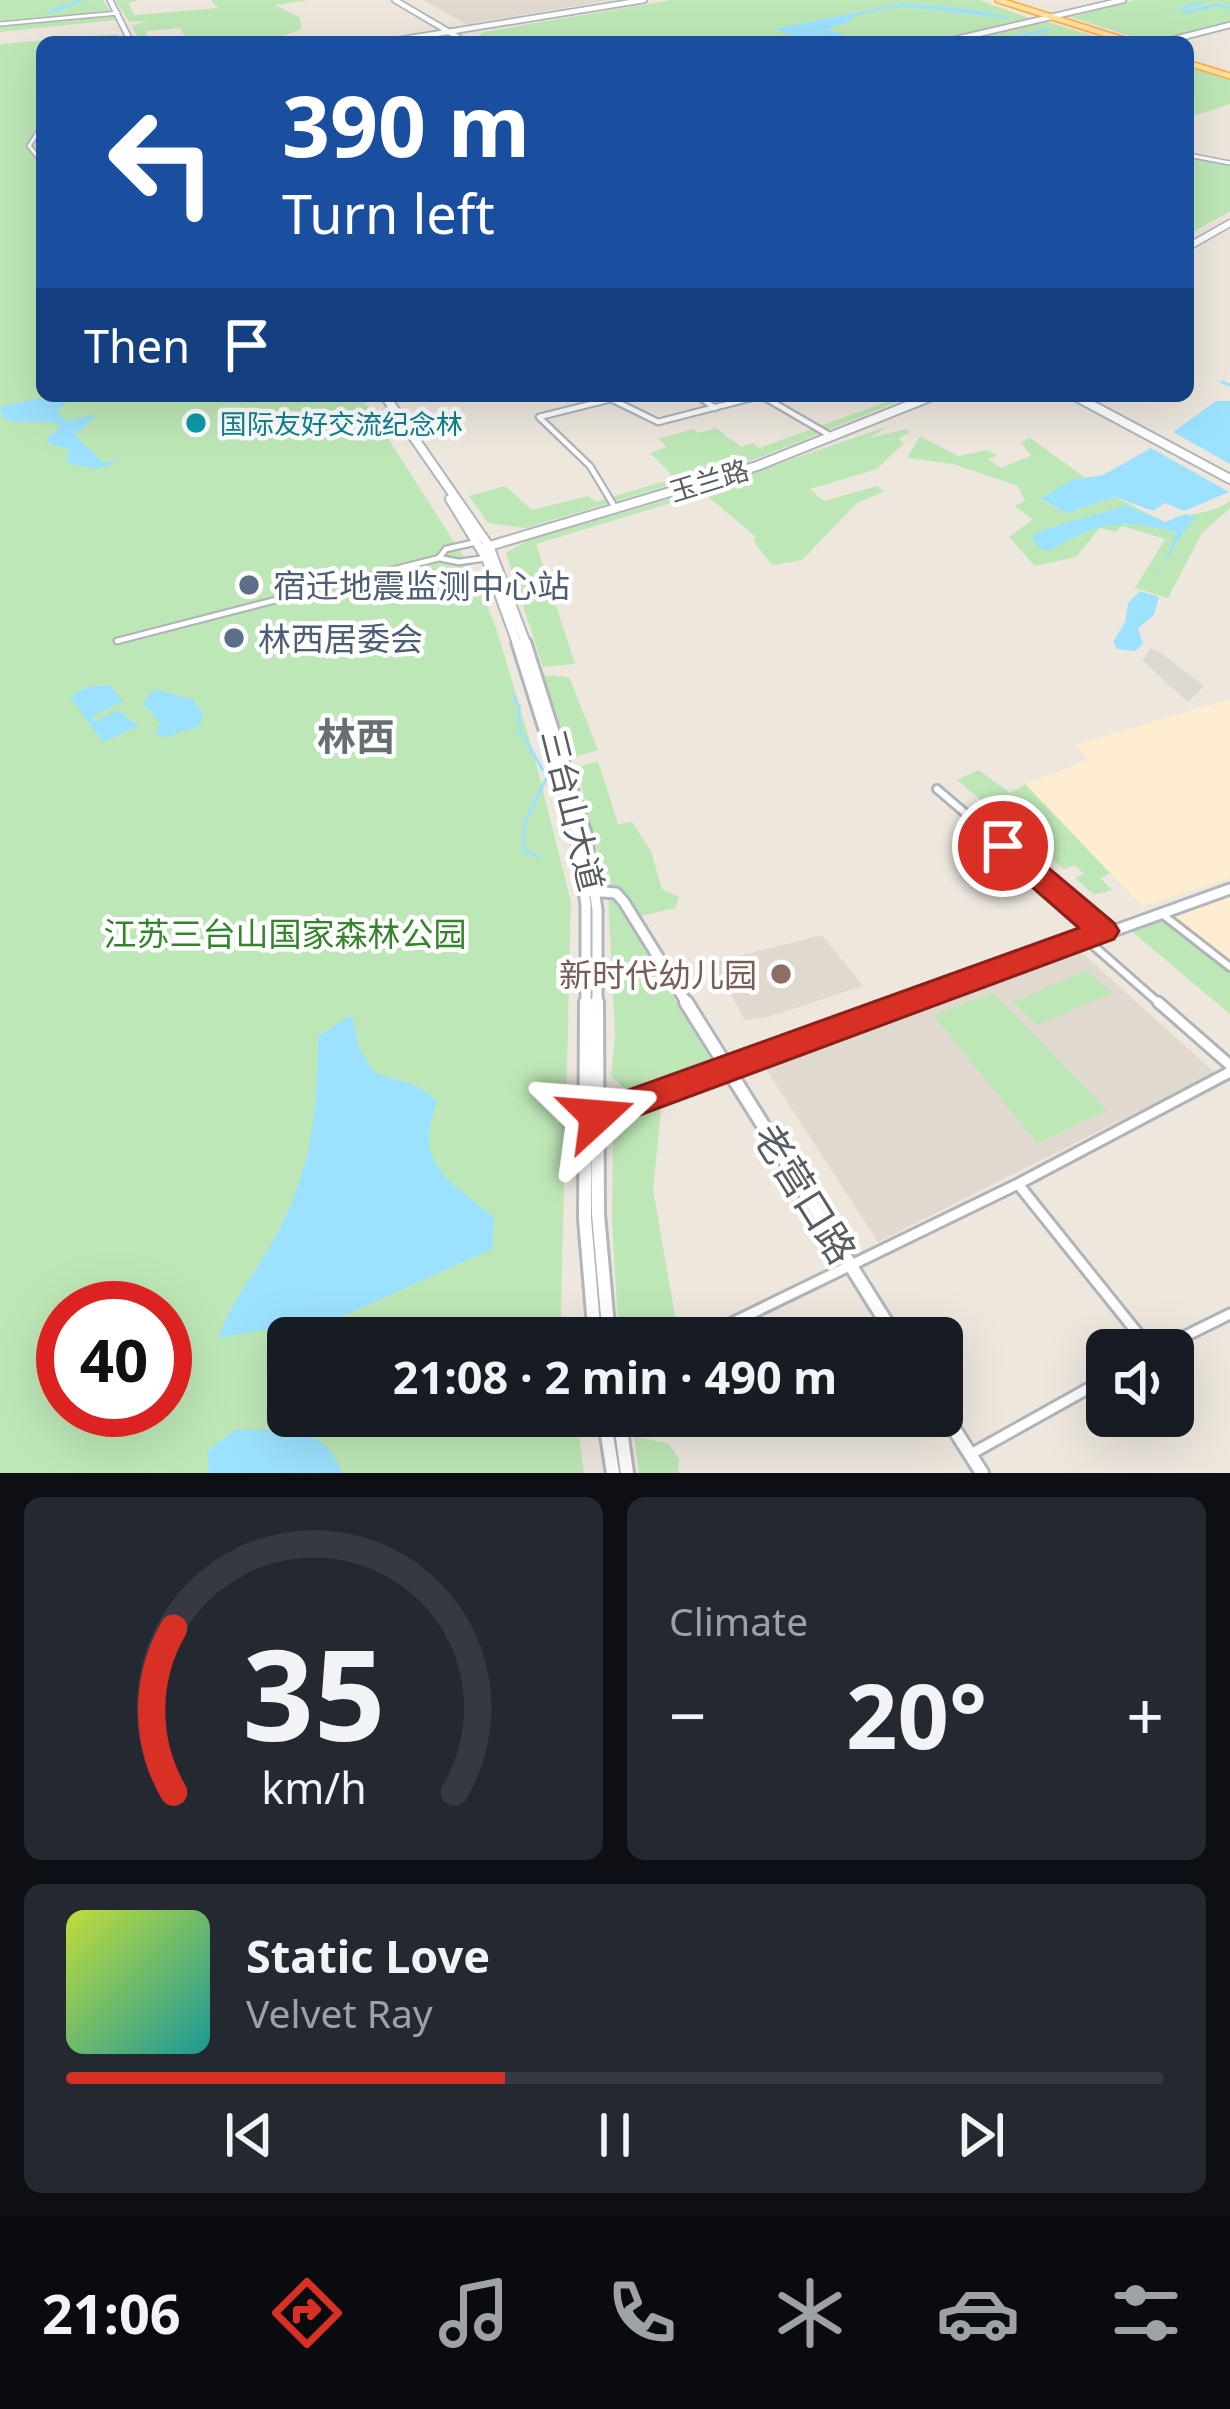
<!DOCTYPE html>
<html lang="en">
<head>
<meta charset="utf-8">
<style>
  :root { --surface:#171b24; --page:#242831; --text:#f1f3f6; --muted:#9ea1a6; --line:#363941; --accent:#d93025 }
  body { margin:0; font-family:"Noto Sans","Noto Sans SC",sans-serif; background:var(--page); color:var(--text); height:100vh; display:flex; flex-direction:column; font-size:45px; white-space:nowrap }
  * { box-sizing:border-box; margin:0 }
  p { font-size:39px; color:var(--muted) }
  .icon { flex:none; width:66px; height:66px; fill:none; stroke:currentColor; stroke-width:2; stroke-linecap:round; stroke-linejoin:round }
  .map { position:relative; height:1473px; overflow:hidden }
  .drawer { display:flex; flex-direction:column; gap:24px; padding:24px; background:#0d0f14; flex:1 }
  .drawer>* { flex:none }
  .top-card { position:absolute; left:36px; top:36px; width:1158px; height:366px; border-radius:18px; box-shadow:0 12px 48px #0002; background:#1a4fa0; color:#fff; overflow:hidden }
  .tools { position:absolute; left:1086px; top:1329px; display:grid; gap:24px }
  .tools a { display:grid; place-items:center; width:108px; height:108px; border-radius:18px; background:var(--surface); box-shadow:0 12px 48px #0002; font-size:60px }
  .speed { position:absolute; left:36px; top:1281px; display:flex; gap:24px; font-size:60px; font-weight:700; text-align:center }
  .speed>* { display:grid; place-content:center; width:156px; height:156px; border-radius:50%; background:var(--surface); box-shadow:0 12px 48px #0002; line-height:1 }
  .speed .limit { border:18px solid #d22; background:#fff; color:#111 }
  .pin { position:absolute; display:grid; place-items:center; width:102px; height:102px; color:#fff; margin:-51px; border:6px solid #fff; border-radius:50%; box-shadow:0 3px 12px #0007 }
  .me { position:absolute; width:132px; margin:-66px; rotate:71deg; stroke-linejoin:round; filter:drop-shadow(0 0 9px #0008) }
  .turn { display:flex; align-items:center; gap:42px; height:252px; padding:0 48px; font-size:54px }
  .turn .icon { width:156px; height:156px; stroke-width:2.5 }
  .turn b { display:block; font-size:84px; line-height:102px }
  .then { display:flex; align-items:center; height:114px; padding:0 48px; background:#0003; gap:24px; font-size:45px }
  .big { font-size:90px; font-weight:700; line-height:1.1 }
  .drawer .widget { flex:1; display:flex; flex-direction:column; justify-content:center; gap:18px; min-width:0; padding:0 42px; border-radius:18px; background:var(--page) }
  .drawer .dial { align-items:center; gap:0 }
  .dial svg { height:312px; overflow:visible; fill:none; stroke:var(--line); stroke-width:7; stroke-linecap:round; text-anchor:middle }
  .dial text { fill:var(--text); stroke:none }
  .song { display:flex; align-items:center; gap:36px }
  .cover { width:144px; height:144px; border-radius:18px; background:linear-gradient(135deg,hsl(70 70% 55%),hsl(180 70% 35%)) }
  .played { height:12px; border-radius:6px; background:linear-gradient(90deg,var(--accent) 40%,var(--line) 40%) }
  .keys { display:flex; justify-content:space-around; direction:ltr }
  .heat { display:flex; justify-content:space-between; align-items:center; font-size:66px; direction:ltr }
  .drawer .tiles { flex:1; display:grid; gap:24px; grid-template-columns:1fr 1fr }
  .widget:last-child { grid-column:span 2 }
  .trip { position:absolute; left:267px; top:1317px; width:696px; height:120px; border-radius:18px; background:var(--surface); box-shadow:0 12px 48px #0002; font-weight:700; line-height:120px; text-align:center }
  .tab-bar { display:flex; height:192px; justify-content:space-around; align-items:center; background:#090b0e; color:var(--muted) }
  .tab-bar .icon { width:84px; height:84px }
  .tab-bar .active { color:var(--accent) }
  .tab-bar b { font-size:54px; color:var(--text) }
  .map>svg:first-child { display:block }
</style>
</head>
<body>
<div class="map">
<svg width="1230" height="1473" viewBox="0 0 1230 1473">
  <rect width="100%" height="100%" fill="#ede7de"/>
  <path fill="#ffedd1" d="M1230 699V878L1142 906 1025 784 1089 760 1075 745Z
    M1230 896V963L1169 916Z"/>
  <path fill="#dcd9d3" d="M1150 648 1162 654 1204 686 1188 702 1143 661Z"/>
  <path fill="#dfd9cf" d="M423 0H613L466 24Z
    M822 935 863 986 768 1017 745 1020 724 982 713 984 703 965Z
    M1080 951 1215 1073 878 1242 764 1066Z"/>
  <path fill="#bee7b7" fill-rule="evenodd" d="M0 0H103L116 20 0 32Z
    M115 0H138L129 3 134 15 218 8 211 0H309L275 5 300 18 301 29C266 45 225 42 188 42L180 28 146 31 148 41 153 42H140L132 26 147 21 129 22Z
    M671 0H979L1029 18 928 42 477 38 483 32Z
    M1135 0H1230V24L1149 42 1071 17Z
    M1047 22 1112 42H958Z
    M117 34 121 42H42V396H361L474 573 497 631 534 755 571 902 561 1312 565 1338H288V1416H576L584 1473H0V44ZM63 1308H165V1410H63Z
    M1188 66 1230 80V104L1188 118Z
    M1188 156 1230 164V211L1188 235Z
    M884 396H912L753 460 526 528 488 523 469 496 505 486 532 510 588 496 595 502 669 480 671 474 650 453 667 447 658 439 693 429 698 433 716 428 741 447 753 443 759 448 889 401Z
    M892 425 869 438 907 429 910 432 898 439 904 443 877 469 810 489 824 501 877 486 885 491 857 503 802 560 772 565 753 541 756 537 704 493 536 544 575 664 543 667 506 553 528 540 701 490Z
    M920 436 958 456 987 450 997 455 988 459 1001 468 1031 456 1021 442 1030 438 1084 477 1040 500 1067 513 1115 497 1165 522C1187 513 1211 515 1230 501V508L1202 533 1168 598 1135 588 1165 539 1122 526 1116 532 1100 528 1076 557 1035 566 1009 537 1033 519 1014 506 1025 501 1018 486 953 464 907 458Z
    M542 675 569 677 598 750 571 758Z
    M598 761 618 824 632 822 651 851 662 889 679 897 675 908 641 916 625 892 606 884 577 768Z
    M979 770 1010 793 1025 784 1110 873 1100 878 1112 890 1094 895 1075 878 1084 874 1075 865 1064 869 957 780Z
    M608 895 613 896 713 1063 662 1083 625 1089 611 1076 615 1035Z
    M1163 918 1230 970V1014L1130 930Z
    M1087 970 1112 993 1037 1025 1013 1002Z
    M993 993 1107 1110 1038 1144 933 1015Z
    M657 1107 661 1111 653 1190 679 1338H619L612 1222 613 1136 616 1125Z
    M634 1436 669 1444 679 1459 678 1473H639Z"/>
  <path fill="#9ce2ff" d="M903 3C940 7 980 8 1013 19L901 6 853 16V20L828 29 844 35 832 38 816 40 815 42H811L774 29Z
    M34 399H70L57 411 66 421 98 414 75 435 102 462H120L96 469 66 463 69 449 47 443V438L60 428 56 422H11L3 417 0 407Z
    M1216 401H1230V464L1173 432Z
    M1151 448 1229 492 1184 511 1165 503 1153 511 1115 497 1067 513 1040 499 1072 480 1103 475Z
    M1126 505 1165 522 1186 514 1197 517C1174 537 1171 564 1146 586L1165 563 1176 532C1124 518 1096 522 1050 551L1039 548 1031 536C1061 521 1094 517 1126 505Z
    M1140 591 1159 597 1154 615 1138 628 1143 644 1135 651 1117 649 1113 642 1125 622 1128 603Z
    M110 685 123 701 93 716V722L118 710 139 726 103 742 70 697 87 687Z
    M154 689 194 700 203 714 200 726 165 737 156 735 160 723 143 703Z
    M352 1015 360 1050 375 1073 417 1086 438 1101C411 1163 449 1181 494 1217L492 1249 341 1317 218 1338C231 1301 254 1275 273 1241 311 1173 318 1113 318 1036Z
    M235 1430C280 1430 325 1423 342 1473H209L207 1451Z"/>
  <g fill="none" stroke-linecap="round" stroke-linejoin="round">
    <path stroke="#9ce2ff" stroke-width="3" d="M1180 9 1201 3
      M50 12 81 0
      M1185 12 1217 5 1230 8
      M989 42 1048 30
      M1188 157 1230 165
      M1222 382 1230 385
      M514 695 517 702
      M519 705V724
      M519 729 547 777 525 821 523 850 539 857"/>
    <defs>
      <path id="street-far3" d="M0 24 118 13
        M1188 155 1230 163
        M38 157 29 146 42 126"/>
      <path id="street-far2" d="M605 396 658 422 759 396
        M698 396 715 408
        M762 396 831 436
        M616 509 590 466 539 417 623 396
        M477 542 446 549 439 558 459 562 486 558
        M117 641 439 558"/>
      <path id="street-far1" d="M937 789 1103 931
        M1162 914 1230 967
        M1087 940 1161 1005"/>
      <path id="street" d="M1158 1002 1230 1065
        M1018 1184 1151 1350
        M701 1338 1018 1184 1230 1072
        M1157 1350 1230 1314
        M971 1454 1107 1378"/>
      <path id="secondary-far4" d="M110 0 131 42
        M395 0 466 42
        M386 42 644 0
        M944 42 1123 0
        M1163 42 1230 25"/>
      <path id="secondary-far3" d="M1188 247 1230 223"/>
      <path id="secondary-far2" d="M385 396 489 546 527 646
        M1075 396 1230 479
        M450 499 486 558 518 646
        M486 547 757 466 932 396"/>
      <path id="secondary-far1" d="M517 643 576 831 586 905V1005
        M526 643 586 833 597 910V1005
        M589 891 616 893 624 902 688 1005
        M907 1005 1230 889"/>
      <path id="secondary" d="M586 1002 585 1219 595 1338
        M597 1002 598 1214 609 1338
        M686 1002 896 1338
        M597 1116 915 1002
        M942 1410 982 1473
        M604 1416 613 1473
        M619 1416 627 1473"/>
      <path id="primary" d="M998 0 1131 42
        M1188 63 1230 76"/>
    </defs>
    <use href="#street-far3" stroke="#b0b4b8" stroke-width="6"/>
    <use href="#street-far2" stroke="#b0b4b8" stroke-width="9"/>
    <use href="#street-far1" stroke="#b0b4b8" stroke-width="12"/>
    <use href="#street" stroke="#b0b4b8" stroke-width="15"/>
    <use href="#secondary-far4" stroke="#b0b6bb" stroke-width="8"/>
    <use href="#secondary-far3" stroke="#b0b6bb" stroke-width="9"/>
    <use href="#secondary-far2" stroke="#b0b6bb" stroke-width="12"/>
    <use href="#secondary-far1" stroke="#b0b6bb" stroke-width="15"/>
    <use href="#secondary" stroke="#b0b6bb" stroke-width="18"/>
    <use href="#primary" stroke="#feaf46" stroke-width="8"/>
    <use href="#street-far3" stroke="#fff" stroke-width="3"/>
    <use href="#street-far2" stroke="#fff" stroke-width="4.5"/>
    <use href="#street-far1" stroke="#fff" stroke-width="6"/>
    <use href="#street" stroke="#fff" stroke-width="9"/>
    <use href="#secondary-far4" stroke="#fff" stroke-width="4.5"/>
    <use href="#secondary-far3" stroke="#fff" stroke-width="6"/>
    <use href="#secondary-far2" stroke="#fff" stroke-width="8"/>
    <use href="#secondary-far1" stroke="#fff" stroke-width="9"/>
    <use href="#secondary" stroke="#fff" stroke-width="12"/>
    <use href="#primary" stroke="#ffe2a1" stroke-width="4.5"/>
  </g>
  <path fill="#d93025" stroke="#8d1f18" stroke-width="3" d="M1003 836 1014 839 1114 923 1119 931 1114 939 610 1126 597 1130 584 1126 579 1116 584 1106 1079 928 993 853 988 846Z"/>
  <circle fill="#0f9aa8" stroke="#fff" stroke-width="4.5" cx="196" cy="423" r="12"/>
  <g fill="#5c6f8a" stroke="#fff" stroke-width="4.5">
    <circle cx="249" cy="585" r="12"/>
    <circle cx="234" cy="638" r="12"/>
  </g>
  <circle fill="#8d6e63" stroke="#fff" stroke-width="4.5" cx="781" cy="974" r="12"/>
  <g text-anchor="middle" dominant-baseline="central" stroke-width="9" stroke-linejoin="round" paint-order="stroke">
    <g font-size="27" fill="#0d838f" stroke="#fff" text-anchor="start">
      <text x="220" y="423">国际友好交流纪念林</text>
    </g>
    <g font-size="27" fill="#575d61" stroke="#fff">
      <text transform="translate(709 480) rotate(-17)">玉兰路</text>
    </g>
    <g font-size="33" fill="#4e5e75" stroke="#fff" text-anchor="start">
      <text x="273" y="585">宿迁地震监测中心站</text>
      <text x="258" y="638">林西居委会</text>
    </g>
    <g font-size="33" fill="#575d61" stroke="#fff">
      <text transform="translate(573 810) rotate(76)">三台山大道</text>
    </g>
    <g font-size="33" fill="#35842c" stroke="#fff">
      <text x="285" y="933">江苏三台山国家森林公园</text>
    </g>
    <g font-size="33" fill="#785e54" stroke="#fff" text-anchor="end">
      <text x="757" y="974">新时代幼儿园</text>
    </g>
    <g font-size="39" font-weight="bold" fill="#686f73" stroke="#fff">
      <text x="356" y="735">林西</text>
    </g>
    <g font-size="39" fill="#575d61" stroke="#fff">
      <text transform="translate(806 1193) rotate(58)">老营口路</text>
    </g>
  </g>
</svg>
<div class="tools">
<a><svg class="icon" aria-label="sound" viewBox="0 0 24 24"><path d="M4 9h4l5-4v14l-5-4H4zM17 9q2 3 0 6"/></svg></a>
</div>
<div class="speed"><div class="limit">40</div></div>
<div class="pin" style="left:1003px;top:846px;background:#d93025"><svg class="icon" aria-label="arrive" viewBox="0 0 24 24"><path d="M6 21V4h12l-3 4 3 4H6"/></svg></div>
<svg class="me" style="left:597px;top:1116px" viewBox="-20 -20 40 40"><path d="M0-17L14 15 0 8-14 15z" fill="#d93025" stroke="#fff" stroke-width="4"/></svg>
<div class="trip">21:08 · 2 min · 490 m</div>
<div class="top-card">
<div class="turn"><svg class="icon" aria-label="left" viewBox="0 0 24 24"><path d="M17 20v-9H6M10 6l-5 5 5 5"/></svg><div><b>390 m</b>Turn left</div></div>
<div class="then">Then<svg class="icon" aria-label="arrive" viewBox="0 0 24 24"><path d="M6 21V4h12l-3 4 3 4H6"/></svg></div>
</div>
</div>
<section class="drawer">
<div class="tiles">
<div class="widget dial"><svg viewBox="0 0 100 80">
<path d="M14 69A42 42 0 1 1 86 69"/>
<path d="M14 69A42 42 0 0 1 14 27" stroke="#d93025"/>
<text x="50" y="56" font-size="32" font-weight="700">35</text>
<text x="50" y="72" font-size="11">km/h</text>
</svg></div>
<div class="widget"><p>Climate</p>
<div class="heat"><a>−</a><b class="big">20°</b><a>+</a></div>
</div>
<div class="widget">
<div class="song"><i class="cover"></i><div><b>Static Love</b><p>Velvet Ray</p></div></div>
<div class="played"></div>
<div class="keys"><svg class="icon" aria-label="previous" viewBox="0 0 24 24"><path d="M18 5L8 12l10 7zM5 5v14"/></svg><svg class="icon" aria-label="pause" viewBox="0 0 24 24"><path d="M8 5v14M16 5v14"/></svg><svg class="icon" aria-label="next" viewBox="0 0 24 24"><path d="M6 5l10 7-10 7zM19 5v14"/></svg></div>
</div>
</div>
</section>
<nav class="tab-bar">
<b>21:06</b>
<svg class="icon active" aria-label="directions" viewBox="0 0 24 24"><path d="M12 3l9 9-9 9-9-9zM9 14v-3h6M13 9l2 2-2 2"/></svg>
<svg class="icon" aria-label="music" viewBox="0 0 24 24"><path d="M9 18V5l10-2v13"/><circle cx="6" cy="18" r="3"/><circle cx="16" cy="16" r="3"/></svg>
<svg class="icon" aria-label="phone" viewBox="0 0 24 24"><path d="M5 4h4l2 5-3 2q2 4 5 5l2-3 5 2v4C11 20 4 13 5 4z"/></svg>
<svg class="icon" aria-label="climate" viewBox="0 0 24 24"><path d="M12 3v18M4 7l16 10M4 17L20 7"/></svg>
<svg class="icon" aria-label="car" viewBox="0 0 24 24"><path d="M5 17H2v-5l4-1 3-4h7l3 4 3 1v5h-3M9 17h6M6 11h13"/><circle cx="7" cy="17" r="2"/><circle cx="17" cy="17" r="2"/></svg>
<svg class="icon" aria-label="filters" viewBox="0 0 24 24"><path d="M4 7h16M4 17h16"/><circle cx="9" cy="7" r="2"/><circle cx="15" cy="17" r="2"/></svg>
</nav>
</body>
</html>
